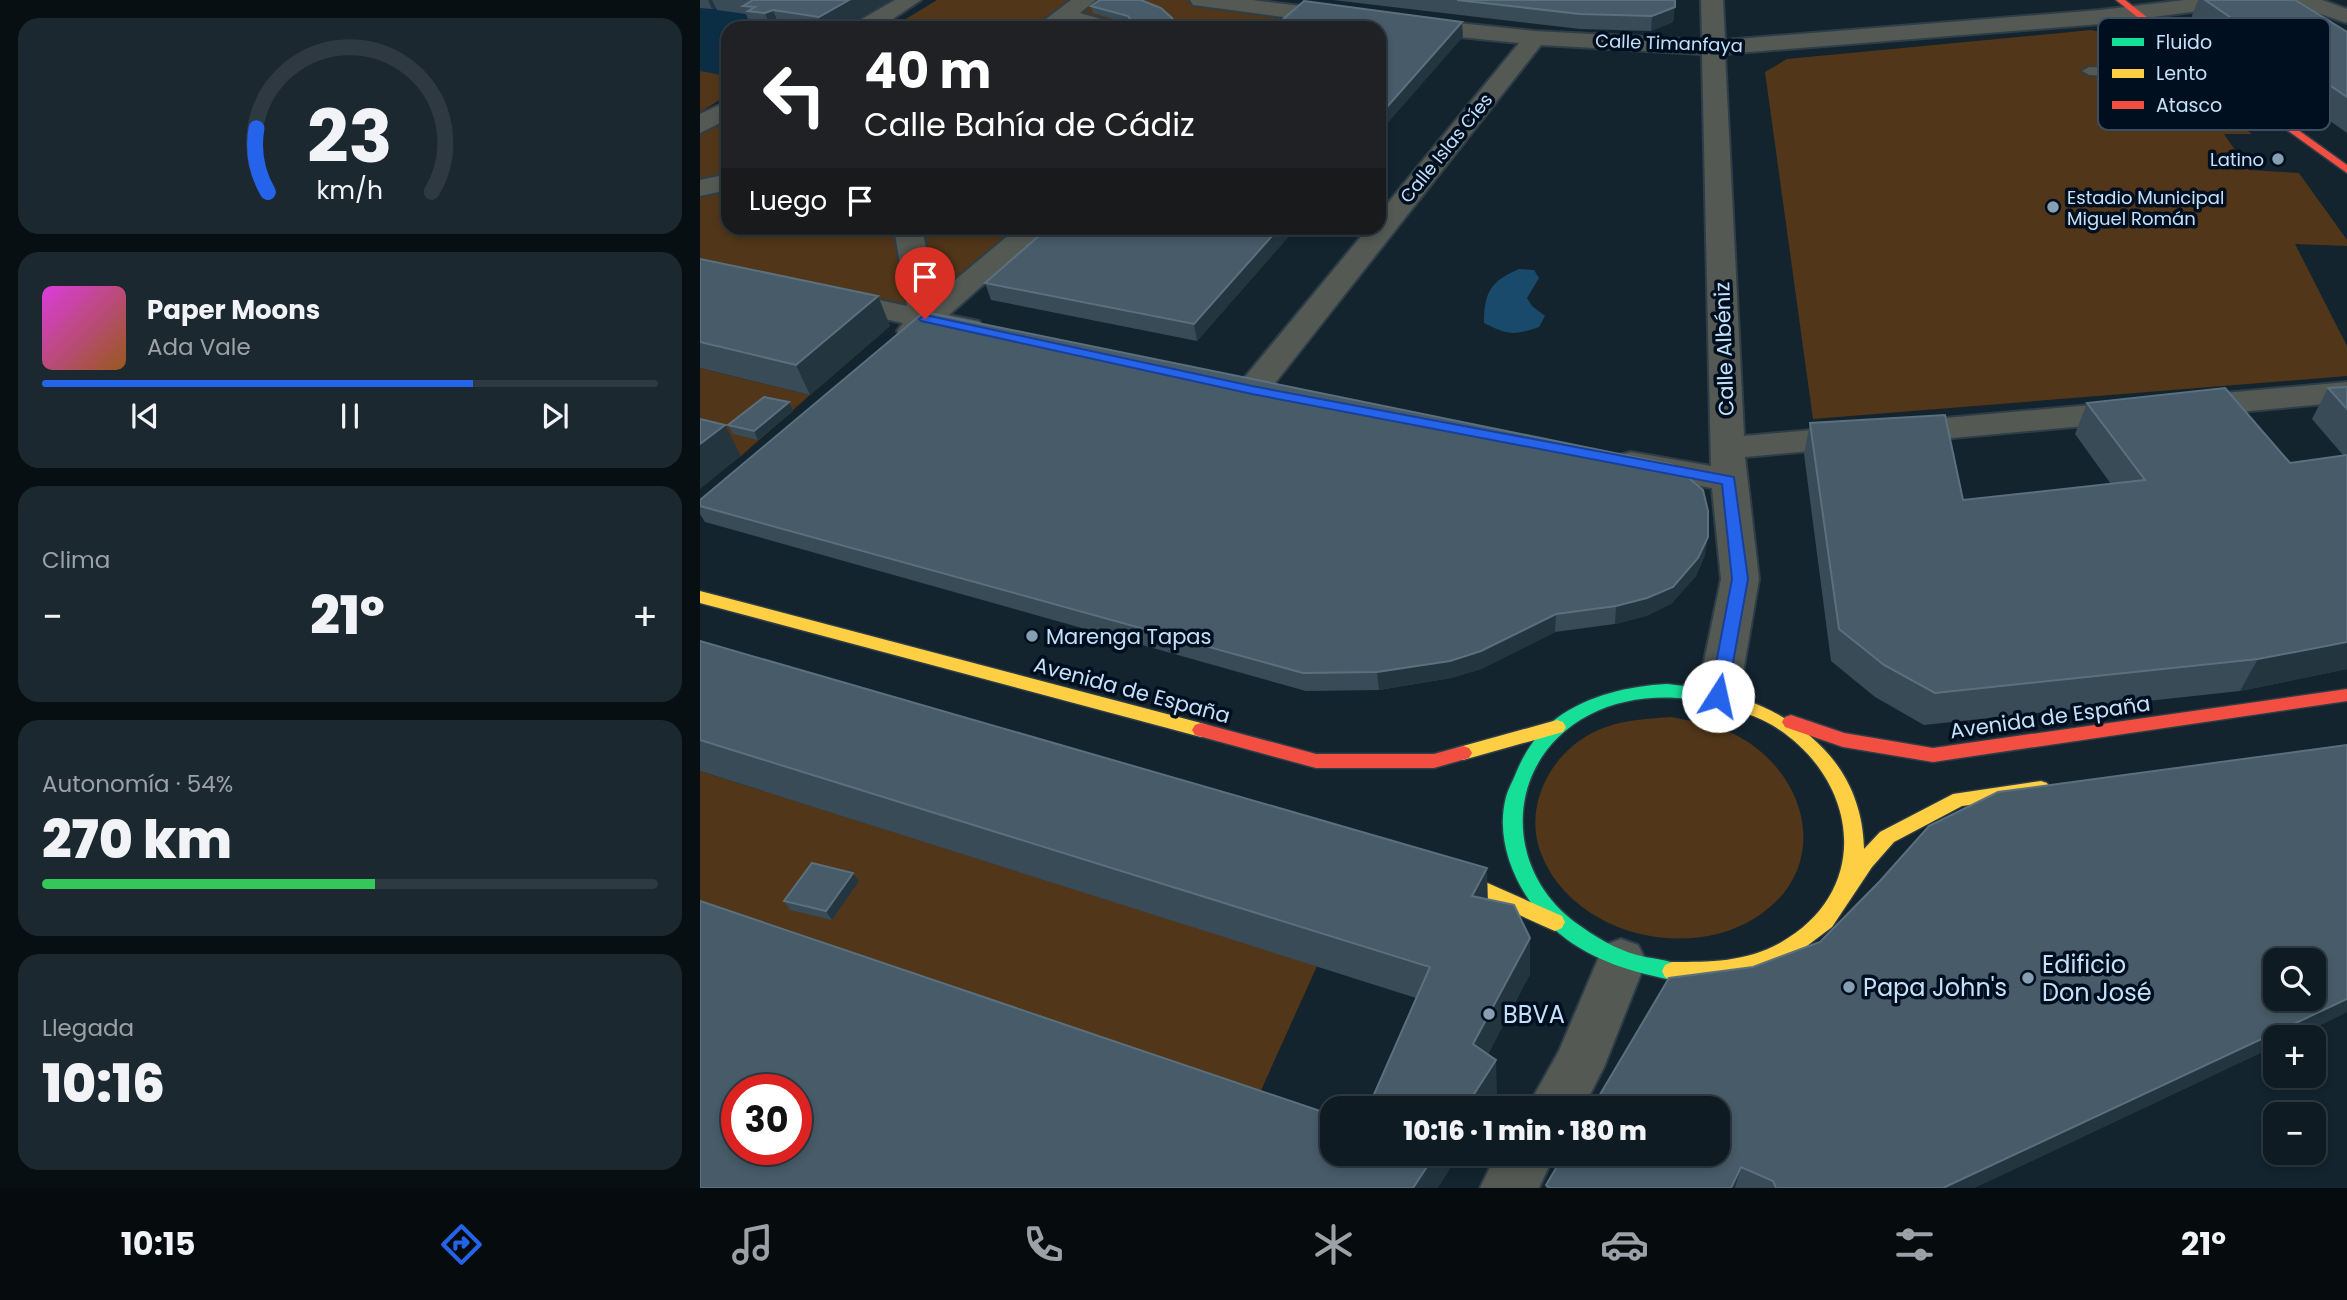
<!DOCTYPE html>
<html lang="es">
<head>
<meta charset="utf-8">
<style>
  :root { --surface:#0e1b23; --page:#1c2830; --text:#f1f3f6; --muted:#9ba1a6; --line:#2e3941; --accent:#2563eb }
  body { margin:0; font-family:Poppins,sans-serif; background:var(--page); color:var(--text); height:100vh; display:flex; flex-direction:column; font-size:26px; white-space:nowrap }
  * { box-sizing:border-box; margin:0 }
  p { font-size:23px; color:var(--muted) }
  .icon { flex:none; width:38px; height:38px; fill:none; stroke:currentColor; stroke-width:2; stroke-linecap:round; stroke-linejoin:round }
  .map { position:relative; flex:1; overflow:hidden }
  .details { display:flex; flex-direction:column; gap:18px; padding:18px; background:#080f13; width:700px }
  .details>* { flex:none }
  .banner { position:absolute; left:21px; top:21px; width:665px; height:214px; border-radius:21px; box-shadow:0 4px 10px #0003,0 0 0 2px var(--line); background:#202124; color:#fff; overflow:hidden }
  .tools { position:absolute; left:1563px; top:948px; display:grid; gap:14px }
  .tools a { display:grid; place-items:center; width:63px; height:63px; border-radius:14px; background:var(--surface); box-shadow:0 4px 10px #0003,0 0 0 2px var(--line); font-size:35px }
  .speed { position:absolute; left:21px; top:1074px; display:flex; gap:14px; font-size:35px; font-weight:700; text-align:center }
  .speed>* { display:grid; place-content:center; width:91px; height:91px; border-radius:50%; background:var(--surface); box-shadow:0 4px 10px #0003,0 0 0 2px var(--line); line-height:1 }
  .speed .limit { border:10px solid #d22; background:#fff; color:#111 }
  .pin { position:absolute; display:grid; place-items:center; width:60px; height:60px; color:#fff; margin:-72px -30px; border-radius:50% 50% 50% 0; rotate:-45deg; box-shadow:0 0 7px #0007 }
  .pin .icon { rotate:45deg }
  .me { position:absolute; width:77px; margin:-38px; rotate:10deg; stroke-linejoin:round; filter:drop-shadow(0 0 5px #0008) }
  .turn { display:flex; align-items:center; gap:24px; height:147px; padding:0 28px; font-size:32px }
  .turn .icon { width:91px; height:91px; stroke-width:2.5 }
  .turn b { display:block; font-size:49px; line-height:60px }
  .then { display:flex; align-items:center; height:66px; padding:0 28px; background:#0003; gap:14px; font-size:26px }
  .big { font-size:52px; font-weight:800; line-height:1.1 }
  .details .card { flex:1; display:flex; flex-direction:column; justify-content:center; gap:10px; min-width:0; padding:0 24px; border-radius:21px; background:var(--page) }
  .details .dial { align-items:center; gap:0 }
  .dial svg { height:182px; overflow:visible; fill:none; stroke:var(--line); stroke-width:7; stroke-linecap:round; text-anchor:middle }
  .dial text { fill:var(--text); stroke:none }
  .song { display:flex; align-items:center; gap:21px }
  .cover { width:84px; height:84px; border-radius:10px; background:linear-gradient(135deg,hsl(300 70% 55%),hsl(30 70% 35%)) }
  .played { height:7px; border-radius:4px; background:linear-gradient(90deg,var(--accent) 70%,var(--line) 70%) }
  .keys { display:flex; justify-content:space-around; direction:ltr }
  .heat { display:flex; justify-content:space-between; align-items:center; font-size:38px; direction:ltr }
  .charge { height:10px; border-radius:5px; background:linear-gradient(90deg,#34c759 54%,var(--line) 0) }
  .trip { position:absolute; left:620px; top:1096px; width:410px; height:70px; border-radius:21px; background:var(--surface); box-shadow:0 4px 10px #0003,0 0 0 2px var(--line); font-weight:800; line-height:70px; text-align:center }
  .menu { display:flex; height:112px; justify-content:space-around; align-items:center; background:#060b0e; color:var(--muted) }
  .menu .icon { width:49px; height:49px }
  .menu .selected { color:var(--accent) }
  .menu b { font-size:32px; color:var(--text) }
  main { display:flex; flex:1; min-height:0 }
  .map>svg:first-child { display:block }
</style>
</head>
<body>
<main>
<section class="details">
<div class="card dial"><svg viewBox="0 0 100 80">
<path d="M14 69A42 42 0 1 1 86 69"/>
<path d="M14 69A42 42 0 0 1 9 41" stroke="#2563eb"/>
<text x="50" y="56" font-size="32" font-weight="700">23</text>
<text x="50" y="72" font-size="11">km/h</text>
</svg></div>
<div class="card">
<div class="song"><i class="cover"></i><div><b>Paper Moons</b><p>Ada Vale</p></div></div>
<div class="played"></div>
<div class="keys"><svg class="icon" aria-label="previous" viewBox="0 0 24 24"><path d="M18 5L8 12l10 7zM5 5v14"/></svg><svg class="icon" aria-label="pause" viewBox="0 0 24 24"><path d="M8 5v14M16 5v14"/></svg><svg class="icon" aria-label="next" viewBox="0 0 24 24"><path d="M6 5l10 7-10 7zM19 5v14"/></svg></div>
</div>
<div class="card"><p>Clima</p>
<div class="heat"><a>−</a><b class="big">21°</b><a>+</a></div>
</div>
<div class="card"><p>Autonomía · 54%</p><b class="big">270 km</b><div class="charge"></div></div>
<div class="card"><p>Llegada</p><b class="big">10:16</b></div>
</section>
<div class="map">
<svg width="1647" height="1188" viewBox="0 0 1647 1188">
  <rect width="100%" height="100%" fill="#13242f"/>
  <path fill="#0c2e45" d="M0 0H191L144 28H28V76L0 71Z"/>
  <path fill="#513619" d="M237 0H501L588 12 569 28H191Z
    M1391 30 1427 38 1552 134H1524L1549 170 1599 173 1647 240V246L1595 244 1647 346V376L1113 419 1065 72 1087 59Z
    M0 71 28 76V95L0 112Z
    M28 108V228H333L225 319 0 265V125Z
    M0 368 110 395 41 456 0 446Z
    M971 717C998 722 1027 727 1051 744 1114 789 1126 874 1055 918 987 961 875 935 842 856 822 809 849 754 894 732 918 720 944 719 971 717Z
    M0 771 617 966 549 1117 0 928Z"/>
  <path fill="#194a6c" d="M819 269 834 270 839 278 827 298 832 306 845 316 839 327C813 336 808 335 784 323 784 292 791 281 819 269Z"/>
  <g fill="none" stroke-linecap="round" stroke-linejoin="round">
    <defs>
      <path id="lane" d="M1509 66 1516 70 1514 73 1473 79 1389 75 1382 71 1389 67 1473 71Z"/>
      <path id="street" d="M195 0H221L179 28H152L155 23Z
        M371 0H396L380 13 415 23 418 28H383L367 23 359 28H334Z
        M490 0H552L643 11 651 13 654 18 651 23 643 25 501 6 493 5Z
        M1001 0H1023L1025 40 1400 10 1485 0H1548L1545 5 1537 6 1400 24 1025 54 1044 436 1647 382V402L1045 457 1059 579 1039 696 1033 707 1018 712 1003 707 997 696 1021 579 1012 488 931 474 919 471 914 463 919 455 931 452 1011 466 1002 54 841 45 564 397 552 400 540 397 536 390 540 383 668 228H679V214L819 43 710 32 702 30 699 25 702 20 710 18 835 31 1002 40Z
        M1591 0H1622L1647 9V23L1594 5Z
        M28 101V119L0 133V114Z
        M28 174V190L0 196V180Z
        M194 228H222L236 296 317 228H347L249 315 279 321 283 328 279 335 268 337 232 330C222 339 215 341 201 338L197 331 203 323 121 305 117 299 121 293 132 290 207 306Z
        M921 939 938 945 946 961 904 1067 883 1108H827L859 1051 904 945Z
        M797 1153H855L839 1188H780Z"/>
      <path id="fast" d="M967 684 1009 689 1011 694 1009 699C999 702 988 698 977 698 947 696 916 701 889 715 805 759 801 868 876 923 894 936 915 949 937 955 951 959 966 959 979 965L982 971 979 977 972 980C932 972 893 961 860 934 822 903 793 847 806 797 808 789 813 781 816 773 825 751 838 732 857 718 889 695 929 686 967 684Z"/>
      <path id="slow" d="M0 591 501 723 507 725 510 730 507 735 501 737 0 603Z
        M1003 688C1087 705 1162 755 1164 849L1180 832 1253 794 1341 781 1347 783 1350 788 1347 793 1341 795 1262 806 1194 842 1172 867 1132 927 1095 955 1056 972 1023 980H972L965 977 962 971 965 965 972 962C1010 962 1046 962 1080 943 1175 890 1158 777 1072 725 1048 711 1023 707 997 699L995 694 997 689Z
        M857 720 863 722 866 727 863 732 763 760 757 758 754 753 757 748 763 746Z
        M740 862 862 916 865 922 862 928 855 931 848 928 733 876 731 870 733 864Z"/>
      <path id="jam" d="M1416 0H1425L1512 68 1647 165V173L1506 72Z
        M1647 689V701L1233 762 1143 747 1085 727 1082 722 1085 717 1091 715 1144 733 1233 748Z
        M501 723 616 754H734L763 746 769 748 772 753 769 758 734 768H616L495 735 492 730 495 725Z"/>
    </defs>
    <use href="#lane" stroke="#2e3e49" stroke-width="3"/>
    <use href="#street" stroke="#2e3e49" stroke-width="4"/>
    <use href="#fast" stroke="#2e3e49" stroke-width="3"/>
    <use href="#slow" stroke="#2e3e49" stroke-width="3"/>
    <use href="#jam" stroke="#2e3e49" stroke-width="3"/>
    <use href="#lane" fill="#545953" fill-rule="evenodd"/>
    <use href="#street" fill="#545953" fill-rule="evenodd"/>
    <use href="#fast" fill="#16e098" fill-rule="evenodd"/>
    <use href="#slow" fill="#ffcf43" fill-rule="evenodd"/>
    <use href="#jam" fill="#f24e42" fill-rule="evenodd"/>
  </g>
  <path fill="#384b56" d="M0 0H191L144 28H55L51 27 46 14 17 10 16 8 12 9 0 8Z
    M633 0H975L973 22 951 31 880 29Z
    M1498 0H1595L1647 32V133L1490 21Z
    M391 6 478 28H433L429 24 393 13Z
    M348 228H596L497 341 291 300 285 283Z
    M0 259 178 296 190 326 110 395 0 368Z
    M1647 387V669L1540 691 1224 725 1175 697 1131 661 1104 454 1110 423 1263 500 1411 484 1375 434 1387 403 1590 463 1643 455 1612 419 1628 388Z
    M93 411 58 440 33 434 28 425Z
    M0 500 1005 555 996 576 971 604 946 616 915 624 855 632 781 669 751 678 679 690 606 691 5 522 0 514Z
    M0 641 788 899 830 974 788 1054 797 1094 788 1108H668L716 998 0 771Z
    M153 873 159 881 132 920 90 910 84 901Z
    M1647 1012 1593 1038H1575V1046L1274 1188H846V1185Z"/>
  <path fill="#23353f" d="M8 0H12L16 8 12 9Z
    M149 0H191L144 28H123L119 17Z
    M975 7 973 22 951 31 952 16Z
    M73 10 80 28H71L65 13Z
    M762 22 763 37 679 133V116Z
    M579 228H596L497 341 494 324Z
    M178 296 190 326 110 395 96 365Z
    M89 402 93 411 58 440 54 431Z
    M25 425 41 456 0 489V444Z
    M1008 537 1005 555 996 576 971 604 946 616 915 624 916 606Z
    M856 614 855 632 781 669 751 678 679 690 677 672Z
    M1647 642V669L1540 691 1558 659Z
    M787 868 788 906 772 896Z
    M153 873 159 881 132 920 126 911Z
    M830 938V974L775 1079 773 1044Z
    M1647 999V1012L1593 1038H1575V1046L1274 1188H1243Z
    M796 1060 797 1094 788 1108H765Z
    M736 1153H760L738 1188H713Z
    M1041 1167 1035 1188H1031Z"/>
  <path fill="#475b68" stroke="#5a707e" stroke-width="2" fill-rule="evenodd" d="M53 0H149L119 17 73 10 65 13 48 11 55 7 43 6Z
    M400 0H441L461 8 472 18 478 28H436L428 16 391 6Z
    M757 0H975V7L952 16 880 14Z
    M1505 0H1595L1647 32V97Z
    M604 1 762 22 679 116V28H573Z
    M348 228H579L494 324 285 283Z
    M0 259 178 296 96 365 0 342Z
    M224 312 973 465 1003 490 1008 511V537L998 558 973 587 947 598 916 606 856 614 781 651 750 661 677 672 603 673 0 506V500Z
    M1647 387V409L1628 388Z
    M1525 388 1590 463 1647 455V642L1558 659 1235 693 1184 665 1139 629 1110 423 1245 415 1263 500 1445 480 1387 403Z
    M64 397 89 402 54 431 28 425Z
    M0 419 25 425 0 444Z
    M0 641 787 868 772 896 814 905 830 938 773 1044 796 1060 765 1108H668L730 967 0 740Z
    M1647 745V999L1243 1188H1076L1073 1181 1041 1167 1031 1188H850L846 1185 865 1153H1017V1108H892L969 978 1053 967 1120 942 1180 881 1229 826 1298 792ZM1575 961H1614V999H1575Z
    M112 863 153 873 126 911 84 901Z
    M0 901 632 1115V1153H736L713 1188H0ZM37 1090H96V1150H37Z"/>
  <path fill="#2563eb" stroke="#184099" stroke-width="2" d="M225 315 552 386 1034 477 1048 579 1027 696 1025 701H1012L1010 696 1032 579 1022 484 552 394 221 321 219 319Z"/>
  <g fill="#869fb2" stroke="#000f1f" stroke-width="2.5">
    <circle cx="1578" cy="159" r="7"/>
    <circle cx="1353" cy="207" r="7"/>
    <circle cx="332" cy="636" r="7"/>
    <circle cx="1328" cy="978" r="7"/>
    <circle cx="1149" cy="987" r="7"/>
    <circle cx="789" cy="1014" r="7"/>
  </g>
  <g text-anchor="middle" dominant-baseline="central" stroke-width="7" stroke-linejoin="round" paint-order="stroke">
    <g font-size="18" fill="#c4e1f9" stroke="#000f1f">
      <text transform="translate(969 43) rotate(2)">Calle Timanfaya</text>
      <text transform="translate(746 148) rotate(-51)">Calle Islas Cíes</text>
    </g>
    <g font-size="18" fill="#c4e1f9" stroke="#000f1f" text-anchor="end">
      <text x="1564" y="159">Latino</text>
      <text x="1367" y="197" text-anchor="start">Estadio Municipal<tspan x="1367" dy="21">Miguel Román</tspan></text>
    </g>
    <g font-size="21" fill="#c4e1f9" stroke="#000f1f">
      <text transform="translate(1024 349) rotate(-92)">Calle Albéniz</text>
      <text transform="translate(432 690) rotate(15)">Avenida de España</text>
      <text transform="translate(1350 717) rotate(-8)">Avenida de España</text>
    </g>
    <g font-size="21" fill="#c4e1f9" stroke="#000f1f" text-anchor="start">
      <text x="346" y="636">Marenga Tapas</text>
    </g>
    <g font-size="24" fill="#c4e1f9" stroke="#000f1f" text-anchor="start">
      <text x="1342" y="964">Edificio<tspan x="1342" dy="28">Don José</tspan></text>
      <text x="1163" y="987">Papa John's</text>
      <text x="803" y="1014">BBVA</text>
    </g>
  </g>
  <rect x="1398" y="18" width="232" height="112" rx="10" fill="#000f1f" stroke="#3b4e60" stroke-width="2"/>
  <rect x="1412" y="38" width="32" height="8" fill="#16e098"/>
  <rect x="1412" y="69" width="32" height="9" fill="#ffcf43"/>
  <rect x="1412" y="101" width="32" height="8" fill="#f24e42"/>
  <g font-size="19" fill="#c4e1f9">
    <text x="1456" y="49">Fluido</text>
    <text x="1456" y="80">Lento</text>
    <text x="1456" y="112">Atasco</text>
  </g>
</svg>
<div class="tools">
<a><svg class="icon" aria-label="search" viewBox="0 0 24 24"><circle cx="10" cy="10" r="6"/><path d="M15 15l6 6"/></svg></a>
<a>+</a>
<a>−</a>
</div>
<div class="speed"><div class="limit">30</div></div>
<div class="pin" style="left:225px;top:319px;background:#d93025"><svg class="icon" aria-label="arrive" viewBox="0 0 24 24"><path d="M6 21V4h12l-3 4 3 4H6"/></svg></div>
<svg class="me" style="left:1018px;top:696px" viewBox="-20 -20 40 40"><circle r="19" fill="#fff"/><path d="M0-13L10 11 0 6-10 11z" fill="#2563eb"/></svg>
<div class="trip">10:16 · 1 min · 180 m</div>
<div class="banner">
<div class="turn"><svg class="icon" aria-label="left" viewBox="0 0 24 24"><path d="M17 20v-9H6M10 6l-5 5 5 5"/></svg><div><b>40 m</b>Calle Bahía de Cádiz</div></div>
<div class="then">Luego<svg class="icon" aria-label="arrive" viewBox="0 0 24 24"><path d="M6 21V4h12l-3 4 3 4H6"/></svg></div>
</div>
</div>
</main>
<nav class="menu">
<b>10:15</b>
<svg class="icon selected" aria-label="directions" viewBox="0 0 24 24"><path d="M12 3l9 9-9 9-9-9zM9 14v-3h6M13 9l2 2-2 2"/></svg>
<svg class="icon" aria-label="music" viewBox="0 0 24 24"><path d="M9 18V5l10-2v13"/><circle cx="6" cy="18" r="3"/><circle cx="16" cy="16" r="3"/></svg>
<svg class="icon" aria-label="phone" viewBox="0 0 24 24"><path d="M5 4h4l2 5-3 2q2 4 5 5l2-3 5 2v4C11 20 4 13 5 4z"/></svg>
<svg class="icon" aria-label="climate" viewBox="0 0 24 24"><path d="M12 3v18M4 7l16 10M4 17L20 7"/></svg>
<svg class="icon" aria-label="car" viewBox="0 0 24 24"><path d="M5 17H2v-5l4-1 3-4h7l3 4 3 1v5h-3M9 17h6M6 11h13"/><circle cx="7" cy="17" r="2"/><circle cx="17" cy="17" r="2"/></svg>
<svg class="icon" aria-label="filters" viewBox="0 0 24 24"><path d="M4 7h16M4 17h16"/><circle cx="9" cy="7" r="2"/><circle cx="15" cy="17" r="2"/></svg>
<b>21°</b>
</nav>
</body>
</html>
